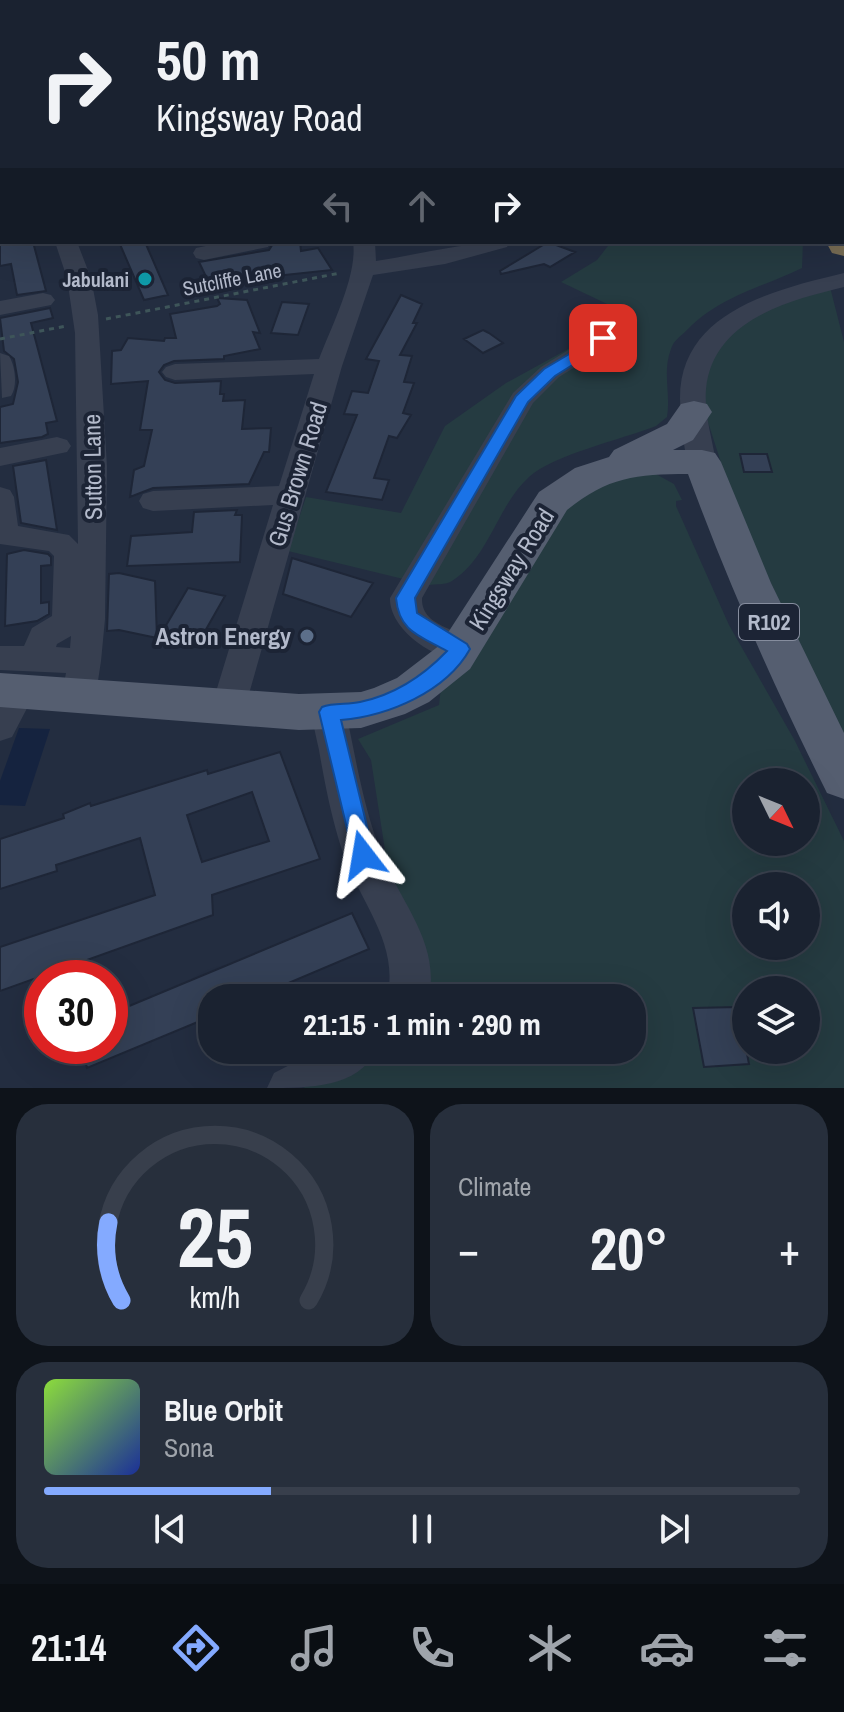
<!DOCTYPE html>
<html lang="en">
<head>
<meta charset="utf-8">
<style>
  :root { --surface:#1a2230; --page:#272f3c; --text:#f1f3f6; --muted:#9fa4ab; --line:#383f4c; --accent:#84aaff }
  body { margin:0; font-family:"Archivo Narrow",sans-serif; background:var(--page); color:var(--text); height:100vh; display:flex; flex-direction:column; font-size:30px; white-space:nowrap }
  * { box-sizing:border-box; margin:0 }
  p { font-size:26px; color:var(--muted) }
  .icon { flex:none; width:44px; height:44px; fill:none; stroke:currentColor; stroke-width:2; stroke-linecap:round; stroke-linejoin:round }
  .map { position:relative; height:1088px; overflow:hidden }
  .drawer { display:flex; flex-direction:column; gap:16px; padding:16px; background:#0e131a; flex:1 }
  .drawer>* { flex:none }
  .banner { position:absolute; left:0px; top:0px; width:844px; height:244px; box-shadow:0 8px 32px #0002,0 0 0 2px var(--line); background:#1a2230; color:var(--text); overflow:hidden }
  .needle { width:52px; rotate:133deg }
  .tools { position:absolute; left:732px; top:768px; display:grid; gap:16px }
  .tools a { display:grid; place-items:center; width:88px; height:88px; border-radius:50%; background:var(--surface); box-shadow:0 8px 32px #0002,0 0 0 2px var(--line); font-size:40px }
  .speed { position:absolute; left:24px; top:960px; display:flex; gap:16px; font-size:40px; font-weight:700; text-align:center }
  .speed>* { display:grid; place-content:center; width:104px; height:104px; border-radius:50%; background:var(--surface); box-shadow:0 8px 32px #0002,0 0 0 2px var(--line); line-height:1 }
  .speed .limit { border:12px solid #d22; background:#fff; color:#111 }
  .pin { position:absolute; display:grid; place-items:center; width:68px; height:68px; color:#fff; margin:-34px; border-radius:16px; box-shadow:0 4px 12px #0006 }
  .me { position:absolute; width:88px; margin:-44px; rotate:346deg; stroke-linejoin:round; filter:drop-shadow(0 0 6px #0008) }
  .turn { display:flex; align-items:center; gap:28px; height:168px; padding:0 24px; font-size:36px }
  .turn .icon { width:104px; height:104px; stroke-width:2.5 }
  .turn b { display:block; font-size:56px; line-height:68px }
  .lanes { display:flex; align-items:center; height:76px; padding:0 24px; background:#0003; justify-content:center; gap:40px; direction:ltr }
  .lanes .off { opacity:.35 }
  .big { font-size:60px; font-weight:700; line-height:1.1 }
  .drawer .card { flex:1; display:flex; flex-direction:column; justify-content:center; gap:12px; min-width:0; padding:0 28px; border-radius:32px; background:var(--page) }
  .drawer .dial { align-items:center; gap:0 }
  .dial svg { height:208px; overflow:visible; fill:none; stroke:var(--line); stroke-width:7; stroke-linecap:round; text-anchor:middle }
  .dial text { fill:var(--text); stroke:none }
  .song { display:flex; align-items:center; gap:24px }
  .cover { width:96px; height:96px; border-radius:12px; background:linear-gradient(135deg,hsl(90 70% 55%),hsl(230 70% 35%)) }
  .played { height:8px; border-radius:4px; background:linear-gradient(90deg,var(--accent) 30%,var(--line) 30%) }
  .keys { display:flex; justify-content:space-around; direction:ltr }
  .heat { display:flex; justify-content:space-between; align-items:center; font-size:44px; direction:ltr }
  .drawer .tiles { flex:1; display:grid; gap:16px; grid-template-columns:1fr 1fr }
  .card:last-child { grid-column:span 2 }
  .trip { position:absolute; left:198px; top:984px; width:448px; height:80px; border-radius:32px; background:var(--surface); box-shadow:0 8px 32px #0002,0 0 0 2px var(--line); font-weight:700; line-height:80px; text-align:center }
  .tab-bar { display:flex; height:128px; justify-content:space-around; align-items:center; background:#0a0e13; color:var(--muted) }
  .tab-bar .icon { width:56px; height:56px }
  .tab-bar .selected { color:var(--accent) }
  .tab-bar b { font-size:36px; color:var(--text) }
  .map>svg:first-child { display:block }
</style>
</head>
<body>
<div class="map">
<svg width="844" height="1088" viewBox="0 0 844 1088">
  <rect width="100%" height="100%" fill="#232d40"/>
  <path fill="#253b41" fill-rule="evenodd" d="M611 242H803L802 268C761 288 720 296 687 330 681 336 673 341 671 349 662 372 671 394 667 417L656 426C623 439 553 455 529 477 497 506 489 558 452 581 446 585 436 584 428 585L288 551 306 497 401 513 445 426 506 383 630 315 561 282 597 260Z
    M830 287 844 342V743L733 500 707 419 703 385 710 356 729 332 759 312Z
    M654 473 674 484 682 500 676 501V506L729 625 795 741 844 841V1088H303L375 1050H632V998H438L379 868 385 850 371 760 358 739 439 705 442 678 582 484ZM746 782H806V842H746ZM746 886H806V946H746ZM746 990H806V1050H746Z"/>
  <path fill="#15233f" d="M19 728 50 729 25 806 0 805V781Z"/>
  <path fill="#344056" stroke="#1e2637" stroke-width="2" fill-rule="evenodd" d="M0 242H33L46 291 17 295 11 264 0 266Z
    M119 242H145L168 295 144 300Z
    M274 242H300L301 251 318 248 332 270 209 283 199 262 269 250Z
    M548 242 575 252 550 267 544 264 501 274 500 271Z
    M401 295 422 304 413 323H417L400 355 412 356 404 382 414 383 403 413 411 415 397 438 389 436 374 478 389 480 382 500 326 492 357 415 344 414 352 391 368 393 379 361 366 359Z
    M217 298 247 300 260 333 253 332 260 349 224 356V359L174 361 164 365 159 372 165 380 175 383 221 381 220 394H224L223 401 245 400 242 429 271 428 269 452H264L249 484 153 488 130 497 134 470 144 466 152 430H140L148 381 111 384 112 351 121 350 128 338 164 341 165 338H176L170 314 217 306 220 304Z
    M282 302 309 304 298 335 271 333Z
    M50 308 53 318 31 323 57 421 46 423 48 434 42 437 0 443V407L13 404 18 382 14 359 4 351 0 318Z
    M483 330 489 333 503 343 483 353 464 339Z
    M740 454H767L772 472H744Z
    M46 460 57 530 21 523 13 466Z
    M237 510 235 515H242L240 562 127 566 131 536 192 532 194 512Z
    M24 550 48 554 51 557V565L41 566V603L49 602V614L37 621 5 626 7 554Z
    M292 558 373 583 351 617 283 594Z
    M119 573 155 581 157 638 119 630 107 631 109 574Z
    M188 588 225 596 196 647 158 639Z
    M280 752 320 859 212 895 213 915 0 991V947L155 895 140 838 56 865 57 871 0 889V839L64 818 63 814 90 803 91 806 207 770 208 774ZM252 792 269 841 202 862 187 815Z
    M352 913 369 949 253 998H212V1016L87 1068 81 1046H110V1014Z
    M738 1007 749 1064 704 1067 693 1008Z"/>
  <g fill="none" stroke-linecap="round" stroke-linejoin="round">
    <path stroke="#3e5559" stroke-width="3" stroke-dasharray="5 5" stroke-linecap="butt" d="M106 319 340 273
      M0 339 66 326"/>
    <path fill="#373f50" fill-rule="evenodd" d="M10 0H29L30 2H11Z
      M199 0H215L216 2H200Z
      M429 0H446L447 2H430Z
      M0 101H2V113H0Z
      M0 146H2V158H0Z
      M0 216H2V230H0Z
      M55 242H77L91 278 98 315 107 467 105 619 101 661 96 694 91 703 79 707 67 703 62 694 66 673 0 670V646H24L32 628 52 616 54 556 49 551 0 544V487L10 490 14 497 18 526 69 535 78 544 75 333 67 278ZM71 636 70 648 56 647 57 644Z
      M225 242H271L268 247 204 260 196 258 193 253 196 248Z
      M353 242H375L376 261C421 254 465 242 510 242L507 247 445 264 373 275 342 366 245 708 240 718 228 721 216 718 211 708 273 505 153 511 143 508 139 501 143 494 153 491 279 486 314 374 175 380 166 377 162 372 166 367 175 364 319 359C331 327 358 275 353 242Z
      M844 273V287C787 301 713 320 706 389 704 413 712 438 716 462L712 468 702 471 692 468C683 455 683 431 681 414 669 315 769 291 844 273Z
      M43 293 51 295 55 300 51 305 0 315V301Z
      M624 319 633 321 636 326 633 331 559 377 533 403 422 598C421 630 464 626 476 649L472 658C442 667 389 631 390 598L513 393 541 367 615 321Z
      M0 353 9 356C15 365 18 386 11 396L2 398Z
      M57 437 67 440 71 446 67 452 0 466V448Z
      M19 678 31 682 36 691 12 737 0 741V695L7 682Z
      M329 698 341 702 346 712C356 760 364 810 382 855 401 904 440 942 429 998H387C400 943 360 903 343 853 332 820 325 785 319 750 316 734 309 717 317 702Z
      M319 1050H377C357 1088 310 1088 267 1088L274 1073Z"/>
    <path fill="#555e70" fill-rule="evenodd" d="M694 401 707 404 712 412 693 440 673 450H702L715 453 721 462 771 583 844 733V799L827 793C775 689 728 583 688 474 636 474 608 477 567 510L470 669 429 702 405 714 361 728 299 730 0 707V673L299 694 361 692 374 688 397 678 440 645 539 492 575 468 609 457 614 450 667 424 681 404Z"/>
    <path fill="#766b53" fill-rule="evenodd" d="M664 0H689L690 2H665Z
      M712 0H738L739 2H713Z
      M842 118 844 119V138L842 137Z
      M842 231 844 232V256L832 253 826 242H842Z"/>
  </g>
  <path fill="#1a73e8" stroke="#114b97" stroke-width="2" d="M603 334 609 335V342L555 376 528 402 415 598 417 613 467 644 470 649C446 692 388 716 341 720L374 855 371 862 363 865 355 862 319 712 322 707C334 702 347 705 360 702 394 695 423 676 447 651 420 636 399 632 396 598L516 396 544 369Z"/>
  <circle fill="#0f9aa8" stroke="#1c2435" stroke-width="3" cx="145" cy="279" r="8"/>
  <circle fill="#5c6f8a" stroke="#1c2435" stroke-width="3" cx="307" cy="636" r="8"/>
  <g text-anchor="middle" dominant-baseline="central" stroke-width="8" stroke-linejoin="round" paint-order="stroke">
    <g font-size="20" font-weight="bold" fill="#b3bacb" stroke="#1c2435" text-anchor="end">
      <text x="129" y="279">Jabulani</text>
    </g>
    <g font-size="20" fill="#b3bacb" stroke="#1c2435">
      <text transform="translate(232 279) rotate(-11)">Sutcliffe Lane</text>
    </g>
    <rect fill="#1c2435" stroke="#868d9e" stroke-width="2" x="739" y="604" width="60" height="36" rx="6"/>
    <g font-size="22" font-weight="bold" fill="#b3bacb">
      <text x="769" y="622">R102</text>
    </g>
    <g font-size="24" fill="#b3bacb" stroke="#1c2435">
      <text transform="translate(92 467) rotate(-91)">Sutton Lane</text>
      <text transform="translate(297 474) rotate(-73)">Gus Brown Road</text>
      <text transform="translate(511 569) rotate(-58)">Kingsway Road</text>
    </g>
    <g font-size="24" font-weight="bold" fill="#b3bacb" stroke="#1c2435" text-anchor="end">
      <text x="291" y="636">Astron Energy</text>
    </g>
  </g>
</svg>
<div class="tools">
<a><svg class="needle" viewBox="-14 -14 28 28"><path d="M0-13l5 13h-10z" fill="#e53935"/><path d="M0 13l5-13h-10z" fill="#9fa4ab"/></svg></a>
<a><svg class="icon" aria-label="sound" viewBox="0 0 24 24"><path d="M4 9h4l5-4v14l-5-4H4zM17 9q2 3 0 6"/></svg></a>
<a><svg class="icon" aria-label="layers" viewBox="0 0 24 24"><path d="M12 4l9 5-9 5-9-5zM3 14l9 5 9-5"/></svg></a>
</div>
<div class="speed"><div class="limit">30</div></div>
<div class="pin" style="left:603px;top:338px;background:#d93025"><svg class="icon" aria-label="arrive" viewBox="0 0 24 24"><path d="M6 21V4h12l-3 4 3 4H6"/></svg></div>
<svg class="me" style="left:363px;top:855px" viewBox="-20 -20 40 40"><path d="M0-17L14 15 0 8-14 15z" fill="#1a73e8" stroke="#fff" stroke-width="4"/></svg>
<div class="trip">21:15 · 1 min · 290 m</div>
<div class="banner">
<div class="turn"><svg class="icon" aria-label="right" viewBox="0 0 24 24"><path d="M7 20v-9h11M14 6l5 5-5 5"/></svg><div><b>50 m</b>Kingsway Road</div></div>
<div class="lanes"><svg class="icon off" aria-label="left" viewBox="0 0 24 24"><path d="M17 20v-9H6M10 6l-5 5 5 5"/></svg><svg class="icon off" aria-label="ahead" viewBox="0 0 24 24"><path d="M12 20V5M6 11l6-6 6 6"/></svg><svg class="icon" aria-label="right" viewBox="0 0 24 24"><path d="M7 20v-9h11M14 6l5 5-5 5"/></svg></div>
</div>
</div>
<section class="drawer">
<div class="tiles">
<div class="card dial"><svg viewBox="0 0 100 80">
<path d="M14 69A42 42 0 1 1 86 69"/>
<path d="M14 69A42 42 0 0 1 9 39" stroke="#84aaff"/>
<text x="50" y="56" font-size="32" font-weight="700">25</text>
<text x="50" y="72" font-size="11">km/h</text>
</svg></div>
<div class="card"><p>Climate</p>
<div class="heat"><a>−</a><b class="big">20°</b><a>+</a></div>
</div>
<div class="card">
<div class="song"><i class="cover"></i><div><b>Blue Orbit</b><p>Sona</p></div></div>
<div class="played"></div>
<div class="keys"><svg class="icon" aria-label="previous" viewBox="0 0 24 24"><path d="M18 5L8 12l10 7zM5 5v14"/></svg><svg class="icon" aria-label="pause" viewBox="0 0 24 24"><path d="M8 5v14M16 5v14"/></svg><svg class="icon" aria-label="next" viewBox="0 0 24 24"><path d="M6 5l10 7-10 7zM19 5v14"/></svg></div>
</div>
</div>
</section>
<nav class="tab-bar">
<b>21:14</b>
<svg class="icon selected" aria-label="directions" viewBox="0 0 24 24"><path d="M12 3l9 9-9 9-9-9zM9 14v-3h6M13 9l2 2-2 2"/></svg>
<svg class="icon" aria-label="music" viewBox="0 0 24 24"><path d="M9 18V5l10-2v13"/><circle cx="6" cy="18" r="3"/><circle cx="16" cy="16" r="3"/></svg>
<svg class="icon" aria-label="phone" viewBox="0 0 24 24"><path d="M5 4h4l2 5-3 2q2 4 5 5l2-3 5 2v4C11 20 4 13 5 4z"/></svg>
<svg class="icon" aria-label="climate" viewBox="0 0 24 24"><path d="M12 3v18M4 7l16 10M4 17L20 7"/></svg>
<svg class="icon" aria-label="car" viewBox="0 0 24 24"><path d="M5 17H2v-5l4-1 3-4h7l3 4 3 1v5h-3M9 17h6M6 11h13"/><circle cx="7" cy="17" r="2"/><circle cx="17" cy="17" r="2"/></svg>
<svg class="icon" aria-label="filters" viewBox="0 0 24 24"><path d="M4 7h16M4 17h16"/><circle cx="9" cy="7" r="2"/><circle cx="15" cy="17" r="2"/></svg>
</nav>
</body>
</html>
